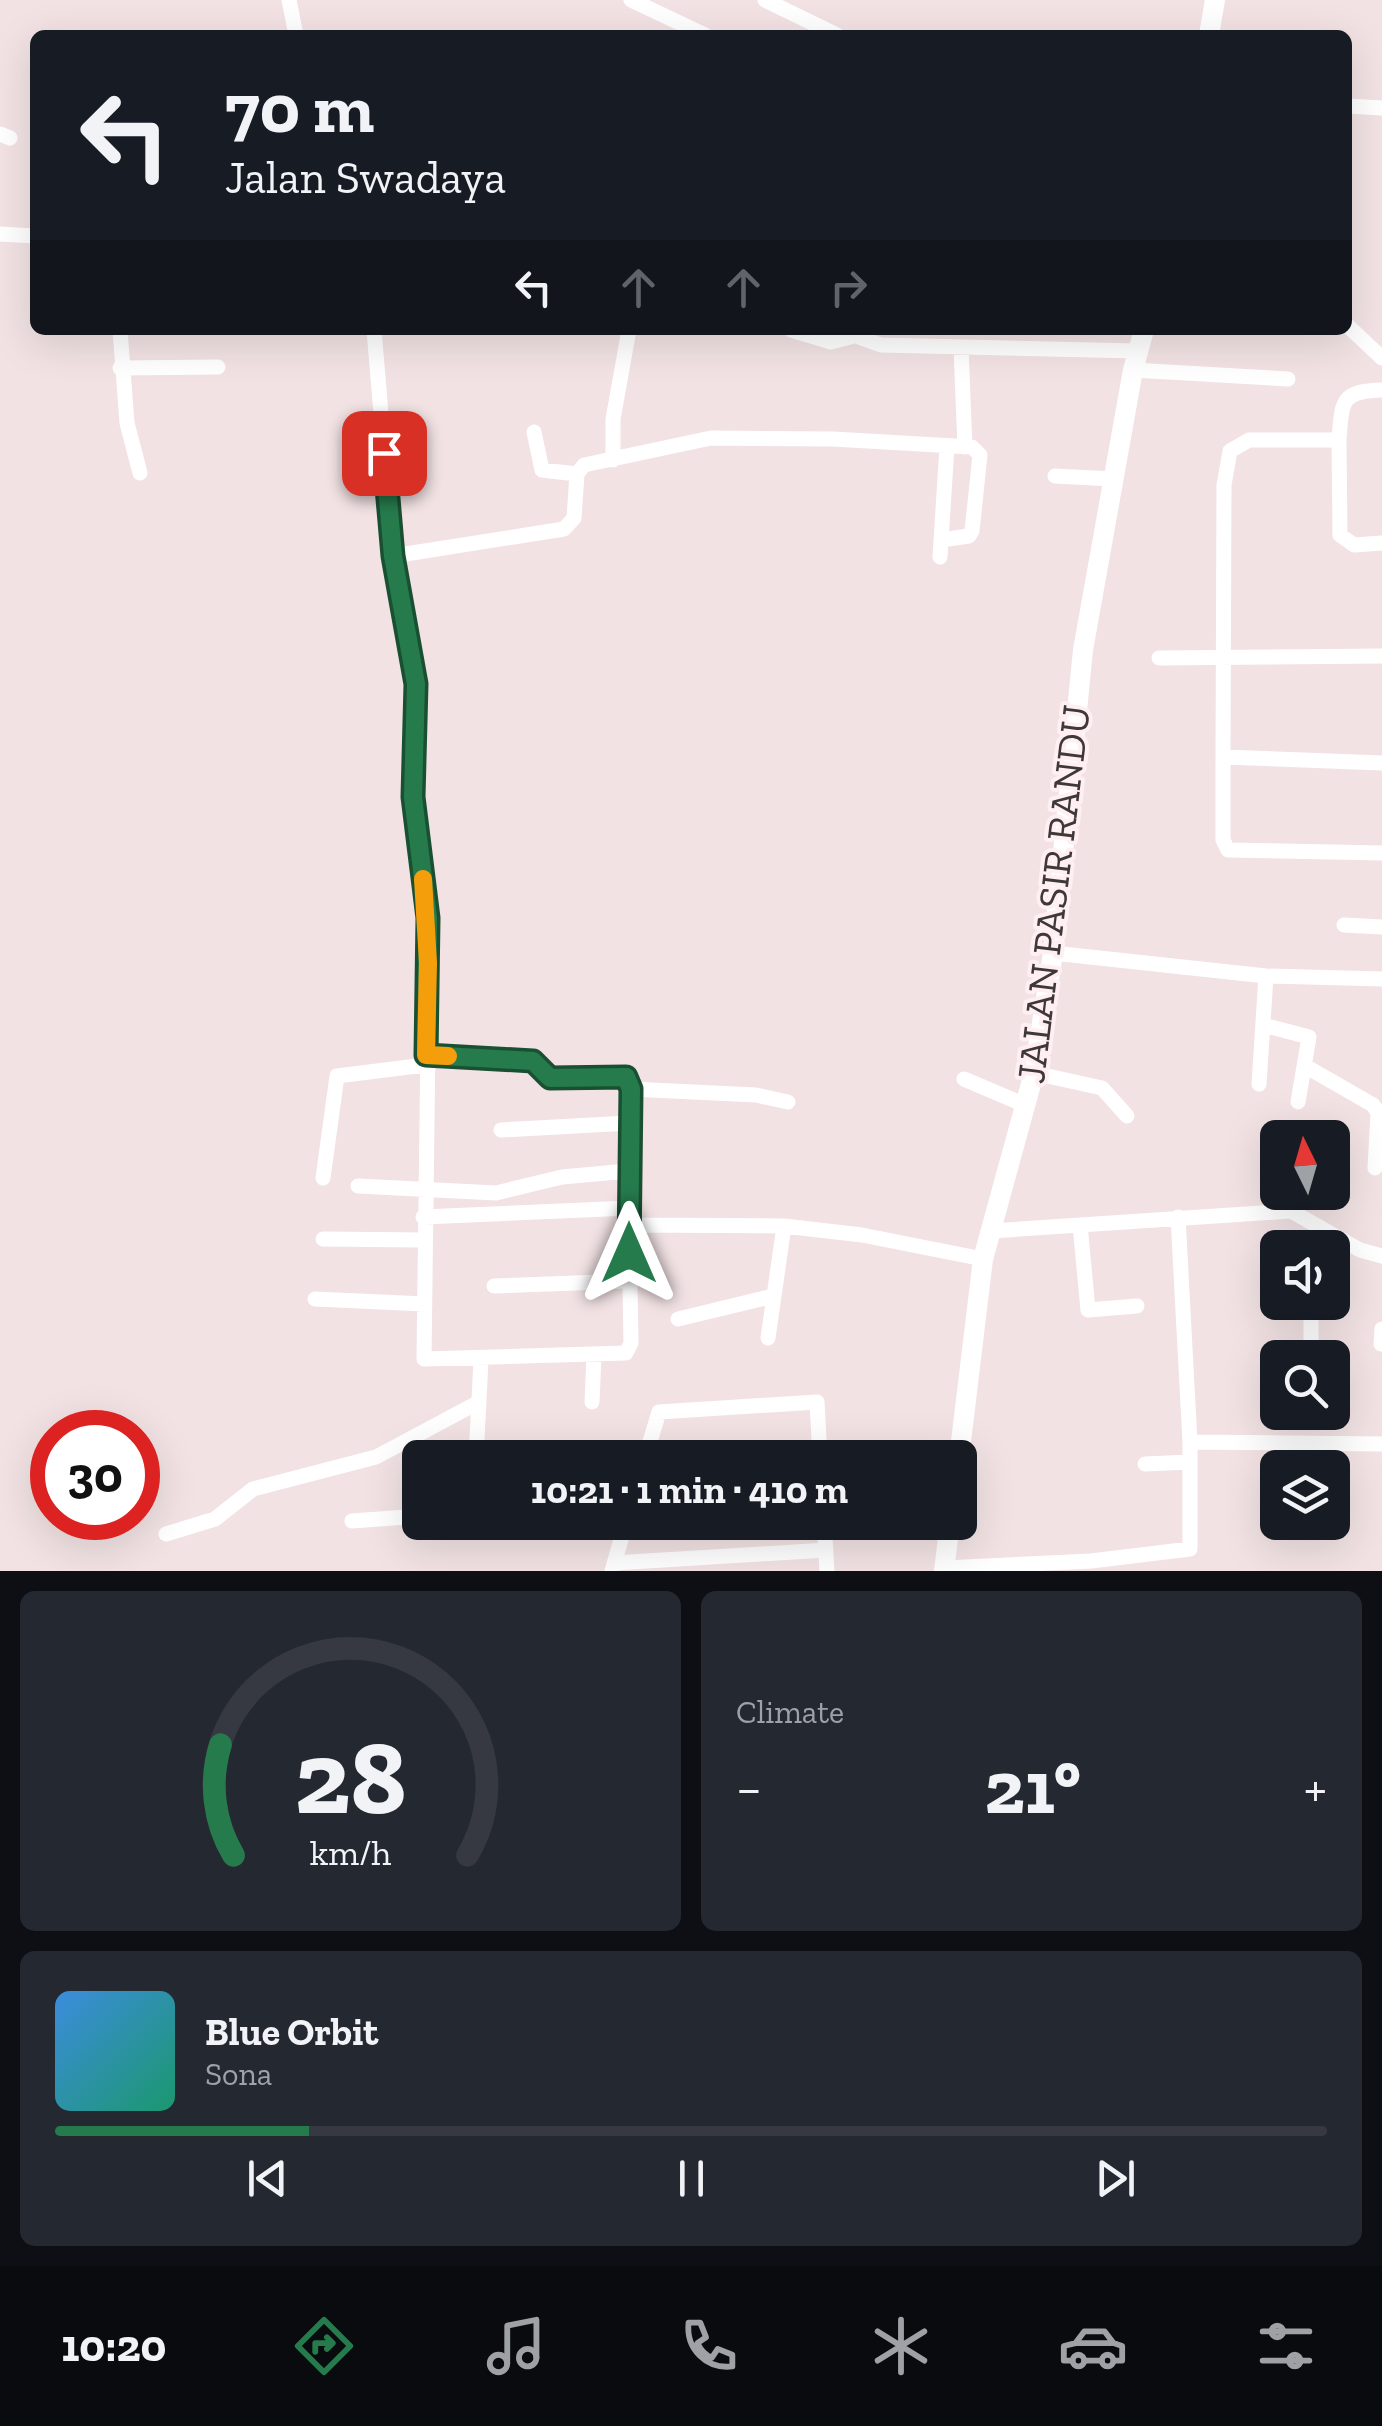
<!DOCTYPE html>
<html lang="en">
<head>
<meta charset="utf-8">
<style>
  :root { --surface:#171b24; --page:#242831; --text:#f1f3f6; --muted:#9ea1a6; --line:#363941; --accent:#267b4d }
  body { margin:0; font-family:"Zilla Slab",serif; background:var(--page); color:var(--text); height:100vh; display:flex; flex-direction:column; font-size:38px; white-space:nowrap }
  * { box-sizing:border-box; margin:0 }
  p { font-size:32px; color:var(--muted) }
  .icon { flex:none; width:55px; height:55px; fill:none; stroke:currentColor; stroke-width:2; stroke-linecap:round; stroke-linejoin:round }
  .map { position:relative; height:1571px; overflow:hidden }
  .panel { display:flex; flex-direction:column; gap:20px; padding:20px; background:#0d0f14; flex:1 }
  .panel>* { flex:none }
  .top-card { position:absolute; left:30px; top:30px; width:1322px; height:305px; border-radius:15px; box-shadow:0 10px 40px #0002; background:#171b24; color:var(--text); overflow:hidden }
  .needle { width:65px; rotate:355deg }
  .buttons { position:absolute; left:1260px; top:1120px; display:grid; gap:20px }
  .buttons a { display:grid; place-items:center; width:90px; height:90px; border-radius:15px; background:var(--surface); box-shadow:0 10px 40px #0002; font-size:50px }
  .speed { position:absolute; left:30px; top:1410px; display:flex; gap:20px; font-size:50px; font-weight:700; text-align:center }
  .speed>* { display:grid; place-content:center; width:130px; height:130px; border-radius:50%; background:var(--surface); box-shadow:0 10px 40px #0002; line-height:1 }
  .speed .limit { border:15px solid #d22; background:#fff; color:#111 }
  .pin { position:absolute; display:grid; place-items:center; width:85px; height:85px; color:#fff; margin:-42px; border-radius:20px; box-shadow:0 5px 15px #0006 }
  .me { position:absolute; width:110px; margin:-55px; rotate:0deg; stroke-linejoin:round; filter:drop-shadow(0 0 8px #0008) }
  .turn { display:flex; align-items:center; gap:35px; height:210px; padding:0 30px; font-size:45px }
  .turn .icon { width:130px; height:130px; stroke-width:2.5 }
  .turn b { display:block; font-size:70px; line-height:85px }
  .lanes { display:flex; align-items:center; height:95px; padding:0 30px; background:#0003; justify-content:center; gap:50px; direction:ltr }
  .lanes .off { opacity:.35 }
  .big { font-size:75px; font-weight:700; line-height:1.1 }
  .panel .widget { flex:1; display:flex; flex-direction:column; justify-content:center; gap:15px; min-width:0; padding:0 35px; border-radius:15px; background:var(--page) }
  .panel .dial { align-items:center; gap:0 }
  .dial svg { height:260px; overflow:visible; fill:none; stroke:var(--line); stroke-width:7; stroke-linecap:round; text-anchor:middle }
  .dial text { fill:var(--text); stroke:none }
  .song { display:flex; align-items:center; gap:30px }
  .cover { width:120px; height:120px; border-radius:15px; background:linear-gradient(135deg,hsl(210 70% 55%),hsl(160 70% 35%)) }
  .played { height:10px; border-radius:5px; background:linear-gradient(90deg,var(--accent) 20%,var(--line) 20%) }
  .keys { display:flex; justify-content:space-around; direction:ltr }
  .heat { display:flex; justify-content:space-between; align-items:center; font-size:55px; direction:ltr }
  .panel .tiles { flex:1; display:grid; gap:20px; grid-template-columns:1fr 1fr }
  .widget:last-child { grid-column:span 2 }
  .trip { position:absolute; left:402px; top:1440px; width:575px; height:100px; border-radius:15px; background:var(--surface); box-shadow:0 10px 40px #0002; font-weight:700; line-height:100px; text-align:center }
  .tab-bar { display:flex; height:160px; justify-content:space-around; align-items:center; background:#090b0e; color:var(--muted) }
  .tab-bar .icon { width:70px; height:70px }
  .tab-bar .active { color:var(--accent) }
  .tab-bar b { font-size:45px; color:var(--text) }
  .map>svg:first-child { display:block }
</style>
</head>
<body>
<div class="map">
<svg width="1382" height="1571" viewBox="0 0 1382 1571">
  <rect width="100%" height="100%" fill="#f2e2e4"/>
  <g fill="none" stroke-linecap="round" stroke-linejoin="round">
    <path stroke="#fff" stroke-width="15" d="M289 0 296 35
      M631 0 705 35
      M765 0 837 35
      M1348 106 1382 108
      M0 134 10 138
      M0 234 35 236
      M1348 326 1382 358
      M120 330 127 423 140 473
      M374 330 393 556 416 684 413 797 429 963 424 1359 626 1353 631 1343 629 1225
      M791 330 831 342 858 335
      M857 330 861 338 881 345 1137 351
      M961 348 965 447
      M120 368 218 367
      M1133 370 1288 379
      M534 432 542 470 577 474
      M1339 440C1342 402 1340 391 1382 390
      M613 460V419L629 330
      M1055 476 1113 479
      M1382 543 1354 545 1340 535 1339 440H1249L1230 451 1224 485 1223 757 1382 763
      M393 556 564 529 574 518 577 474 584 465 711 438 833 439 972 447 980 455 972 531 969 536 941 540
      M940 557 947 446
      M1159 658 1382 656
      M1223 757V840L1228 850 1382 853
      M1344 925 1382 927
      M1053 953 1266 976 1382 979
      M1263 1025 1309 1037 1298 1102
      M426 1055 533 1061 549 1078 626 1077 631 1089 629 1225 784 1226 862 1235 983 1259
      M1305 1066 1373 1105 1378 1113 1375 1168
      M1034 1073 1102 1088 1127 1116
      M964 1079 1025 1105
      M1259 1084 1266 976
      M631 1089 756 1095 788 1102
      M501 1130 629 1123
      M323 1178 337 1076 425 1065
      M358 1186 496 1193 562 1177 628 1171
      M423 1217 630 1208
      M1080 1225 1088 1310 1137 1306
      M991 1231 1291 1211 1360 1250 1382 1256
      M323 1239 423 1240
      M494 1286 628 1281
      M315 1299 425 1304
      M1311 1302V1358
      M678 1319 773 1296
      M768 1338 784 1226
      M1381 1344 1382 1329
      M592 1402 594 1356
      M1190 1442 1382 1444
      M476 1458 481 1360
      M645 1458 659 1412 817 1402 820 1458
      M1145 1464 1189 1462
      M352 1521 420 1516
      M824 1522 827 1571
      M166 1534 215 1519 253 1489 376 1457 479 1402
      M614 1563 826 1550
      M944 1568 1091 1561 1190 1549V1442L1178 1217
      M612 1571 626 1522"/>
    <path stroke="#fff" stroke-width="20" d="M1209 35 1215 0
      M959 1458 983 1259 1034 1073 1053 953 1083 650 1133 370 1144 330
      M944 1571 950 1522"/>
  </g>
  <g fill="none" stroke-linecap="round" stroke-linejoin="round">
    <defs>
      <path id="route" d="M384 453 393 556 416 684 413 797 428 918 426 1055 533 1061 550 1078 626 1077 631 1089 629 1253"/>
    </defs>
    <use href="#route" stroke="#195032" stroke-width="25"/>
    <use href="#route" stroke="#267b4d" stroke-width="18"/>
    <path stroke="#f59e0b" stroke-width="18" d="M423 879 428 963 426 1055 448 1056"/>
  </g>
  <g text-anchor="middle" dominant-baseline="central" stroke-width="8" stroke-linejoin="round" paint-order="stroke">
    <g font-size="40" fill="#3e3839" stroke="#ffeff2">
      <text transform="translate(1053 894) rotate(-83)">JALAN PASIR RANDU</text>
    </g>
  </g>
</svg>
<div class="buttons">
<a><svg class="needle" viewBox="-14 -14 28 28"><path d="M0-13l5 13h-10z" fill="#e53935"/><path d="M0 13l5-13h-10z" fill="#9ea1a6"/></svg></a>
<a><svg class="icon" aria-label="sound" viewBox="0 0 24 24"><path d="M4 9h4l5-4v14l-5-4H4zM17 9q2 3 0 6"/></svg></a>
<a><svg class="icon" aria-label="search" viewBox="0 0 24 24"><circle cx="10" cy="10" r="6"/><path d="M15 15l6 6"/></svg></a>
<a><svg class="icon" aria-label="layers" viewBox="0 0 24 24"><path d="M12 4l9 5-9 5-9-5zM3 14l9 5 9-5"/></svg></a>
</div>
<div class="speed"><div class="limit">30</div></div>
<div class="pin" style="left:384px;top:453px;background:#d93025"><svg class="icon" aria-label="arrive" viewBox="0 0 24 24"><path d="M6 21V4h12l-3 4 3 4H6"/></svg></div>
<svg class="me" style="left:629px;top:1253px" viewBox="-20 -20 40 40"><path d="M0-17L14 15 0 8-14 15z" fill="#267b4d" stroke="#fff" stroke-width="4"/></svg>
<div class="trip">10:21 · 1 min · 410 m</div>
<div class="top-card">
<div class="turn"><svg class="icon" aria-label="left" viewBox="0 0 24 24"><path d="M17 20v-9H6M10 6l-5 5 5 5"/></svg><div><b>70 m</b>Jalan Swadaya</div></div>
<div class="lanes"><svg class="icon" aria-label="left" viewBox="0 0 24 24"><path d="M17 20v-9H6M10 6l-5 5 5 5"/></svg><svg class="icon off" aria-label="ahead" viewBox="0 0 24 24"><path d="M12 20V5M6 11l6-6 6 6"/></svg><svg class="icon off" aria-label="ahead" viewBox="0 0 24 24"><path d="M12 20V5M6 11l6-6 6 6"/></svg><svg class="icon off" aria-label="right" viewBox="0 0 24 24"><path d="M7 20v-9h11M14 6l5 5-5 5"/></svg></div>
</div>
</div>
<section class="panel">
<div class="tiles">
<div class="widget dial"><svg viewBox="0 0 100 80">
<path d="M14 69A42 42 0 1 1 86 69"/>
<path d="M14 69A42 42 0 0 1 10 35" stroke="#267b4d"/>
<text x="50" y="56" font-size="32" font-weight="700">28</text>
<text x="50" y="72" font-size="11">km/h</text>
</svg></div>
<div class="widget"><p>Climate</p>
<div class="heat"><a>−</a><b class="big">21°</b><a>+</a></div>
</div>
<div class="widget">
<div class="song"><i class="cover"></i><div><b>Blue Orbit</b><p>Sona</p></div></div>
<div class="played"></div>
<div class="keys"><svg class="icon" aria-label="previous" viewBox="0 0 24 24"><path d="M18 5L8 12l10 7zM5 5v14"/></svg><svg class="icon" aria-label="pause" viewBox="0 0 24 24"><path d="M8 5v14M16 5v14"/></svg><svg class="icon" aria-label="next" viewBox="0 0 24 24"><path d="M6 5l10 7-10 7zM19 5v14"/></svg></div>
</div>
</div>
</section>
<nav class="tab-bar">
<b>10:20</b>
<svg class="icon active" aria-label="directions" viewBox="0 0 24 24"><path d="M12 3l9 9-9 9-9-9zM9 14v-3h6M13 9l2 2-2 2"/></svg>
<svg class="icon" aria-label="music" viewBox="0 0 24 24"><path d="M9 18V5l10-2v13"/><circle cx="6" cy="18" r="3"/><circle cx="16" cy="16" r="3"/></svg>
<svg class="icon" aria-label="phone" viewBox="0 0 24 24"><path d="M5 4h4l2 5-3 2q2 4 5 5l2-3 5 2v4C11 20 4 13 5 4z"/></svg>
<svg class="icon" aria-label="climate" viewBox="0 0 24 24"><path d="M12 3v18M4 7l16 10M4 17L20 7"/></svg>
<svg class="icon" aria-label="car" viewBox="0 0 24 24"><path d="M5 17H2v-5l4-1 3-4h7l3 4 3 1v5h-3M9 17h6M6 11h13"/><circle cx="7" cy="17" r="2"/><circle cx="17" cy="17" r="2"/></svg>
<svg class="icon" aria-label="filters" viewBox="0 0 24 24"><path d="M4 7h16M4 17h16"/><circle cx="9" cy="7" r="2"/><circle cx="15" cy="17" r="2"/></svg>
</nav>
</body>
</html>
